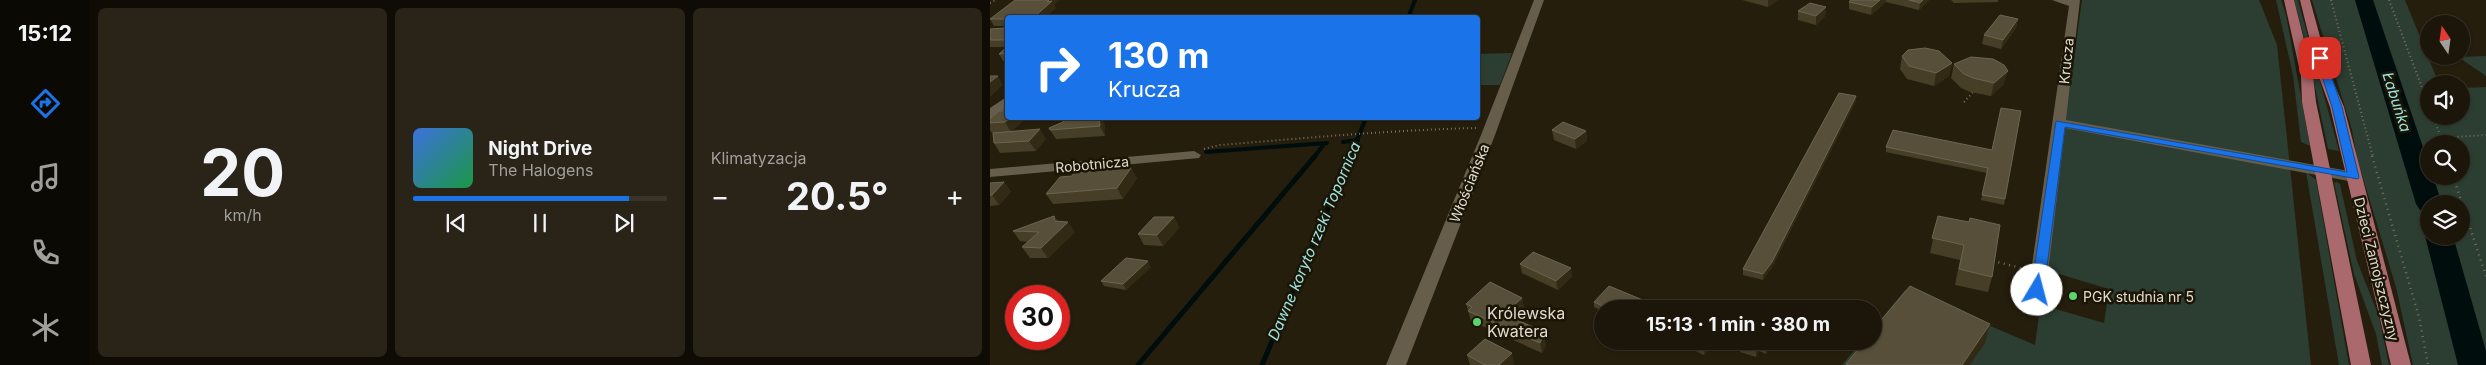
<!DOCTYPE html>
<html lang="pl">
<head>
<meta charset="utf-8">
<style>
  :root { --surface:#1c160a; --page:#292318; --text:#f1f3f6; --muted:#a09f9c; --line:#3a352b; --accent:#1a73e8 }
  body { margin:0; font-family:Inter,sans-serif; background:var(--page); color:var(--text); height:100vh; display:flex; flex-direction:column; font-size:19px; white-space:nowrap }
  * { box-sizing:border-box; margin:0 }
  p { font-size:16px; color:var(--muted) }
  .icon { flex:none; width:28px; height:28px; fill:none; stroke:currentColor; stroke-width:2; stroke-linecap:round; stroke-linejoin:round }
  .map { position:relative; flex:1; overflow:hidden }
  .sheet { display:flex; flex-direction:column; gap:8px; padding:8px; background:#0f0c06; width:900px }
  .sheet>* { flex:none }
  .banner { position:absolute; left:15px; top:15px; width:475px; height:105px; border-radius:5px; box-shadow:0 1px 4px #0004,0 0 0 1px var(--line); background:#1a73e8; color:#fff; overflow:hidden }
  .needle { width:32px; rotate:347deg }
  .tools { position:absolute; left:1430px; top:15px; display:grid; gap:10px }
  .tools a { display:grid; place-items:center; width:50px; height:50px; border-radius:50%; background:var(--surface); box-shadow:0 1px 4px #0004,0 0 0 1px var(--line); font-size:25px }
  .speed { position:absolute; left:15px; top:285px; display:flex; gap:10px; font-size:25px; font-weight:700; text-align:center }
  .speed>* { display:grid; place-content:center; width:65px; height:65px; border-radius:50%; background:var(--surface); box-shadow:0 1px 4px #0004,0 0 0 1px var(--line); line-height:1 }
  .speed .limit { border:8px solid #d22; background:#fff; color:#111 }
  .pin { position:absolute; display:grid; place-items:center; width:42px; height:42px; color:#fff; margin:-21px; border-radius:10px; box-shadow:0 2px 8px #0006 }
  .me { position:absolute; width:55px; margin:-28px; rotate:8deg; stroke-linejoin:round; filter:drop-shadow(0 0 4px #0008) }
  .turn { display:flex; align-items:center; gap:18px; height:105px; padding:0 20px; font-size:22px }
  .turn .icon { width:65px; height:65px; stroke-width:2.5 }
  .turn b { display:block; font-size:35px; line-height:42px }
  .big { font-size:38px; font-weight:700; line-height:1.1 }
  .sheet .card { flex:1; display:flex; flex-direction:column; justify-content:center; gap:8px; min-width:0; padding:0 18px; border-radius:8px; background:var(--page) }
  .sheet .dial { align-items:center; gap:0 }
  .dial b { font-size:65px; line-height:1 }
  .song { display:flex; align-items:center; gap:15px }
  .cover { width:60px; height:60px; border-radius:8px; background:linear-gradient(135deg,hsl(220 70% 55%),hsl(140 70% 35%)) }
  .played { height:5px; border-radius:2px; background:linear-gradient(90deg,var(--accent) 85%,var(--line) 85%) }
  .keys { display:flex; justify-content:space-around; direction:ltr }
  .heat { display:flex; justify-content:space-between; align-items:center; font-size:28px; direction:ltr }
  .sheet .tiles { flex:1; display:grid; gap:8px; grid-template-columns:repeat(3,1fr) }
  .trip { position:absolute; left:604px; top:300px; width:288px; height:50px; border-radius:25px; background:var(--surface); box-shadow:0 1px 4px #0004,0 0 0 1px var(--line); font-weight:700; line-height:50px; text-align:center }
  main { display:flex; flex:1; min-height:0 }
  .tab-bar { display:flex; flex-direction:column; width:90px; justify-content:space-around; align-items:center; background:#0b0904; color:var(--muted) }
  .tab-bar .icon { width:35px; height:35px }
  .tab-bar .on { color:var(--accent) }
  .tab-bar b { font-size:22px; color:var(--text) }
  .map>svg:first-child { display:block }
</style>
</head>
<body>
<main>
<nav class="tab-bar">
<b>15:12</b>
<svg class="icon on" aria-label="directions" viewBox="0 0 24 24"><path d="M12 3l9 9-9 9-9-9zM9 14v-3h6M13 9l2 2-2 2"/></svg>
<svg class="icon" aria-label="music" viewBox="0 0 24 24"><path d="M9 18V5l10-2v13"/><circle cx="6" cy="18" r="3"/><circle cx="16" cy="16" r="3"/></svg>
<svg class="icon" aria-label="phone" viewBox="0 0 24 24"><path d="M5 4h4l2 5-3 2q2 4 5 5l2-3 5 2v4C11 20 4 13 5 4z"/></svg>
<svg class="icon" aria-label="climate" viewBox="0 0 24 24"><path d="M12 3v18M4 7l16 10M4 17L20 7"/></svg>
</nav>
<section class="sheet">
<div class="tiles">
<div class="card dial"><b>20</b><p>km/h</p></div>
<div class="card">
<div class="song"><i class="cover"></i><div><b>Night Drive</b><p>The Halogens</p></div></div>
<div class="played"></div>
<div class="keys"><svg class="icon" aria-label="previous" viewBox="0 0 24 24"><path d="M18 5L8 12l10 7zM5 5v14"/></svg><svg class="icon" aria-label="pause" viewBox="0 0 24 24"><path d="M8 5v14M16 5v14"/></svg><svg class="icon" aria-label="next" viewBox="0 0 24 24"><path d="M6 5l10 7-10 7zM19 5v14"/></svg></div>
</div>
<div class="card"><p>Klimatyzacja</p>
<div class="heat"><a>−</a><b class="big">20.5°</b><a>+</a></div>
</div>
</div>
</section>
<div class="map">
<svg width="1496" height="365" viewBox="0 0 1496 365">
  <rect width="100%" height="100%" fill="#251e0d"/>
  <path fill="#2c3e32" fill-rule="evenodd" d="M1092 0H1269L1287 45 1321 365H852L872 341H882L883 329 915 290 1045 345ZM1069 274 1119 289 1114 323 1062 308Z
    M1286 0H1291L1296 15 1320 146 1311 142 1303 75Z
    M1304 0H1308L1349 151 1338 149 1317 49Z
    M1322 0H1415L1449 84H1439V116H1471V88L1496 87V365H1423L1406 287 1367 158 1362 130ZM1439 144H1471V176H1439ZM1439 204H1471V236H1439Z
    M522 53 510 85H488V54Z
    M1496 56V76L1468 57Z
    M1316 172 1326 180 1359 365H1349Z
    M1347 182 1350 184 1367 261 1389 317 1399 365H1392L1386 334 1364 274 1344 183Z"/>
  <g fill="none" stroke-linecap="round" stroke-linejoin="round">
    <path stroke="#000d0d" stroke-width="4" d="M418 18 425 0
      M353 142 368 140
      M216 152 337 143
      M324 157 335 143
      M360 157 376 118"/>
    <path stroke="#000d0d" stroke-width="5" d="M148 365 325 156
      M272 365 360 156"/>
    <path fill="#000d0d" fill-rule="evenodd" d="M1365 0H1383L1439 165V176H1443L1452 204H1439V212L1430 210 1426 204Z
      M1439 231V236H1463L1496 351V365H1468L1435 236Z"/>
    <path stroke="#777163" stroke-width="2" stroke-dasharray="1 3" stroke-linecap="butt" d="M1341 0 1383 157
      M1399 0 1439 106
      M0 3 6 0
      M974 102 983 92
      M1443 116 1451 138 1496 135
      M1451 138 1453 144
      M214 149 230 145C316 138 401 130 487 128"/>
    <path stroke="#777163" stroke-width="2.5" stroke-dasharray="1 4.5" stroke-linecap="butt" d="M1382 156 1429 317 1438 365
      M1463 176 1496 276
      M1003 261 1035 269"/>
    <path fill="#665e4b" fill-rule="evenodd" d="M544 0H554L505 135 416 365H396L491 135Z
      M1062 0H1090L1076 120 1364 172 1371 177 1364 182 1075 128 1054 307 1051 312 1045 314 1039 312 1036 307 1079 6Z
      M18 96V107L0 119V108Z
      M204 151 211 155 209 158 0 177V169Z"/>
    <path fill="#aa696d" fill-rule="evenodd" d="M1294 0H1304L1323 76 1326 102 1381 365H1361L1312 102 1311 76Z
      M1310 0H1320L1341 77 1354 107 1421 365H1401L1340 107 1329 77Z"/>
  </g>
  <path fill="#473e27" d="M752 0H788L778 7Z
    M861 0H939L929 10 896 2 881 15 859 9V2Z
    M961 0H1008V2L964 3Z
    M64 5 66 8 54 18H18V61H13L9 54 17 47H0V29L15 28V26H4L0 19Z
    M836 7 835 16 826 25 808 20V11Z
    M1028 19 1026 28 1011 49 992 44 994 35Z
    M912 56 962 63 959 76 944 86 917 79 910 69Z
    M964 64 1014 84 1001 96 980 92 971 88 961 78Z
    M866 101 782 267 773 280 753 275V269Z
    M77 118H110L115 125V136L66 139 60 130 73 122Z
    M0 119 34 120 22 131 56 139 46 151 10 153 4 143 3 133H2L0 130Z
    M562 130 596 131 597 141 586 149 564 140Z
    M896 147 1002 150 1015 199 1014 205 991 200 997 173 896 152Z
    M147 178 133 199 63 204 56 194Z
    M14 182 21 192 9 205 0 206V183Z
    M64 216 68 221 85 232 58 258H40L32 247 38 242 30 241 23 231Z
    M948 216 1002 277 998 292 965 285 970 260 940 253Z
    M184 217 189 228 173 246 154 245 148 234Z
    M530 264 582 276 568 290 532 273Z
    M161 267 136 290 114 286 111 281Z
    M532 298 534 308 523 318 552 331 556 345 552 353 481 321 476 304Z
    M604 302 660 303V308L612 309V311L604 307Z
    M684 341H728L723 349 720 348 714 355Z
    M750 341H781V343L776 354 769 351 766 357 750 352Z
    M477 355 524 364 523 365H480Z"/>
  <path fill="#322a15" d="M59 0H70L64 5 66 8 54 18H43Z
    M778 0H788L778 7Z
    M890 0H896V2L881 15 882 7Z
    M933 0H939L929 10 930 3Z
    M836 7 835 16 826 25V16Z
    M1028 19 1026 28 1011 49 1013 40Z
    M962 63 959 76 944 86 946 73Z
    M1018 71 1014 84 1001 96 1004 83Z
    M8 76 13 85 0 97V82Z
    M866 96V101L782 267 773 280V274Z
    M20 118H32L34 120 21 132 15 122Z
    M109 118H110L115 125V136L110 126Z
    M50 129 56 139 46 151 39 141Z
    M596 131 597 141 586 149 585 139Z
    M141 168 147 178 133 199 127 188Z
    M14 182 21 192 9 205 2 195Z
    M64 216 71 226 78 222 85 232 58 258 51 248 65 221Z
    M184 217 189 228 173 246 167 235Z
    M158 261 161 267 136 290 133 284Z
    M581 268 582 276 568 290 566 281Z
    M532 298 534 308 516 324 514 314Z
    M660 303V309H654Z
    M1000 324 995 343 980 365H972Z
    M552 331 556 345 552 353 550 343 551 333Z
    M724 341H728L723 349V343Z
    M769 341V351L766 357V346Z
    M777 341H781V343L776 354Z
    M719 342 720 348 714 355V349Z
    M522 353 524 364 523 365H509Z"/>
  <path fill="#574f39" stroke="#6c6551" d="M25 0H59L57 2 62 1 43 18H18V38L15 40H0V29L15 28V19H0Z
    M861 0H890L882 7 859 2Z
    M919 0H933L930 3Z
    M820 3 836 7 826 16 808 11Z
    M1010 15 1028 19 1013 40 994 35Z
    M18 46V53L9 54Z
    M935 48 949 51 962 63 946 73 919 66 912 56 918 50Z
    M981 57 1003 59 1014 65 1018 71 1004 83 983 78 974 74 964 64Z
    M0 76H8L0 82Z
    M849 93 866 96 782 262 773 274 753 269Z
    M1011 108 1031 111 1015 199 992 195 998 168 896 147 903 130 1002 150Z
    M9 111H18V118H20L15 122 0 123V119Z
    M77 118H109L110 126 60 130 59 128 73 122Z
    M573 122 596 131 585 139 562 130Z
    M50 129 39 141 4 143 3 133Z
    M141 168 127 188 56 194 70 177 82 176 84 173Z
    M14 182 2 195H0V183Z
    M64 216 65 221 78 222 51 248 32 247 49 232 23 231Z
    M948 216 979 222 980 218 1010 225 1002 277 969 269 974 245 942 238Z
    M164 217H184L167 235 148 234Z
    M543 252 581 268 566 281 530 264Z
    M136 258 158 261 133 284 111 281Z
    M500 282 532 298 514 314 552 331 551 333 554 334 550 343 478 311 482 307 476 304Z
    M619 286 660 303 654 309H619L604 302Z
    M920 286 1000 324 972 365H858L856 364 875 341H882V331Z
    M495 339 522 353 509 365H495L477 355Z
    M696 341H724L723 343 719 342 714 349Z
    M751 341H768L766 346Z"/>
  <path fill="#1a73e8" stroke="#114b97" d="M1327 56 1335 58 1352 107 1369 177 1368 179 1075 127 1054 290 1052 293H1042L1041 290 1066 121 1357 172 1342 107 1326 58Z"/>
  <g fill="#5bd56e" stroke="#1b1505" stroke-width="2">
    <circle cx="1083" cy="296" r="5"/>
    <circle cx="487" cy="322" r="5"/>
  </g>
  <g text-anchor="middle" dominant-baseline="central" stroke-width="5" stroke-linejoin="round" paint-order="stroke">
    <g font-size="14" fill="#e0dbd0" stroke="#1b1505">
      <text transform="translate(1076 61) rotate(-84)">Krucza</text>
      <text transform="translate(102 164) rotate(-5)">Robotnicza</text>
      <text transform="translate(479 183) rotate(-68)">Włościańska</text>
      <text transform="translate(1387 269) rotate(76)">Dzieci Zamojszczyzny</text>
    </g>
    <g font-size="14" fill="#e0dbd0" stroke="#1b1505" text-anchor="start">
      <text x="1093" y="296">PGK studnia nr 5</text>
    </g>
    <g font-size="15" font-style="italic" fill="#9de3e3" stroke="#1b1505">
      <text transform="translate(1407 102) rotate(72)">Łabuńka</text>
      <text transform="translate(324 241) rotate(-67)">Dawne koryto rzeki Topornica</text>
    </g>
    <g font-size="16" fill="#e0dbd0" stroke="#1b1505" text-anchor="start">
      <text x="497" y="313">Królewska<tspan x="497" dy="18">Kwatera</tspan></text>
    </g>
  </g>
</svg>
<div class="tools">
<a><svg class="needle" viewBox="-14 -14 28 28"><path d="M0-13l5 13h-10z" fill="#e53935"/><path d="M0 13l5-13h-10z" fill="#a09f9c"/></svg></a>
<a><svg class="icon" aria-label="sound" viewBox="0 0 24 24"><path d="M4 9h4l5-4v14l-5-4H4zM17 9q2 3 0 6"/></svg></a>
<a><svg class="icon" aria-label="search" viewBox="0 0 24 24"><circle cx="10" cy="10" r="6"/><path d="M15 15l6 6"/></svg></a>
<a><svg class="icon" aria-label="layers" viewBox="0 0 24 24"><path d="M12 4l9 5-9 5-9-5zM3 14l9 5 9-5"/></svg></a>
</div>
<div class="speed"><div class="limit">30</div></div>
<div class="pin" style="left:1330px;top:58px;background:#d93025"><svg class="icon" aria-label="arrive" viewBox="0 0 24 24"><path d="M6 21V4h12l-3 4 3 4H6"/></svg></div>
<svg class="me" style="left:1047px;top:290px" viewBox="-20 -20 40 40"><circle r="19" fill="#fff"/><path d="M0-13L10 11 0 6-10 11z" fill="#1a73e8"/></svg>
<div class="trip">15:13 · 1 min · 380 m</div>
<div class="banner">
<div class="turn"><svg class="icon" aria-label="right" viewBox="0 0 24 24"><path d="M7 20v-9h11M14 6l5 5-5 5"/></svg><div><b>130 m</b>Krucza</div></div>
</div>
</div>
</main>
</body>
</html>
